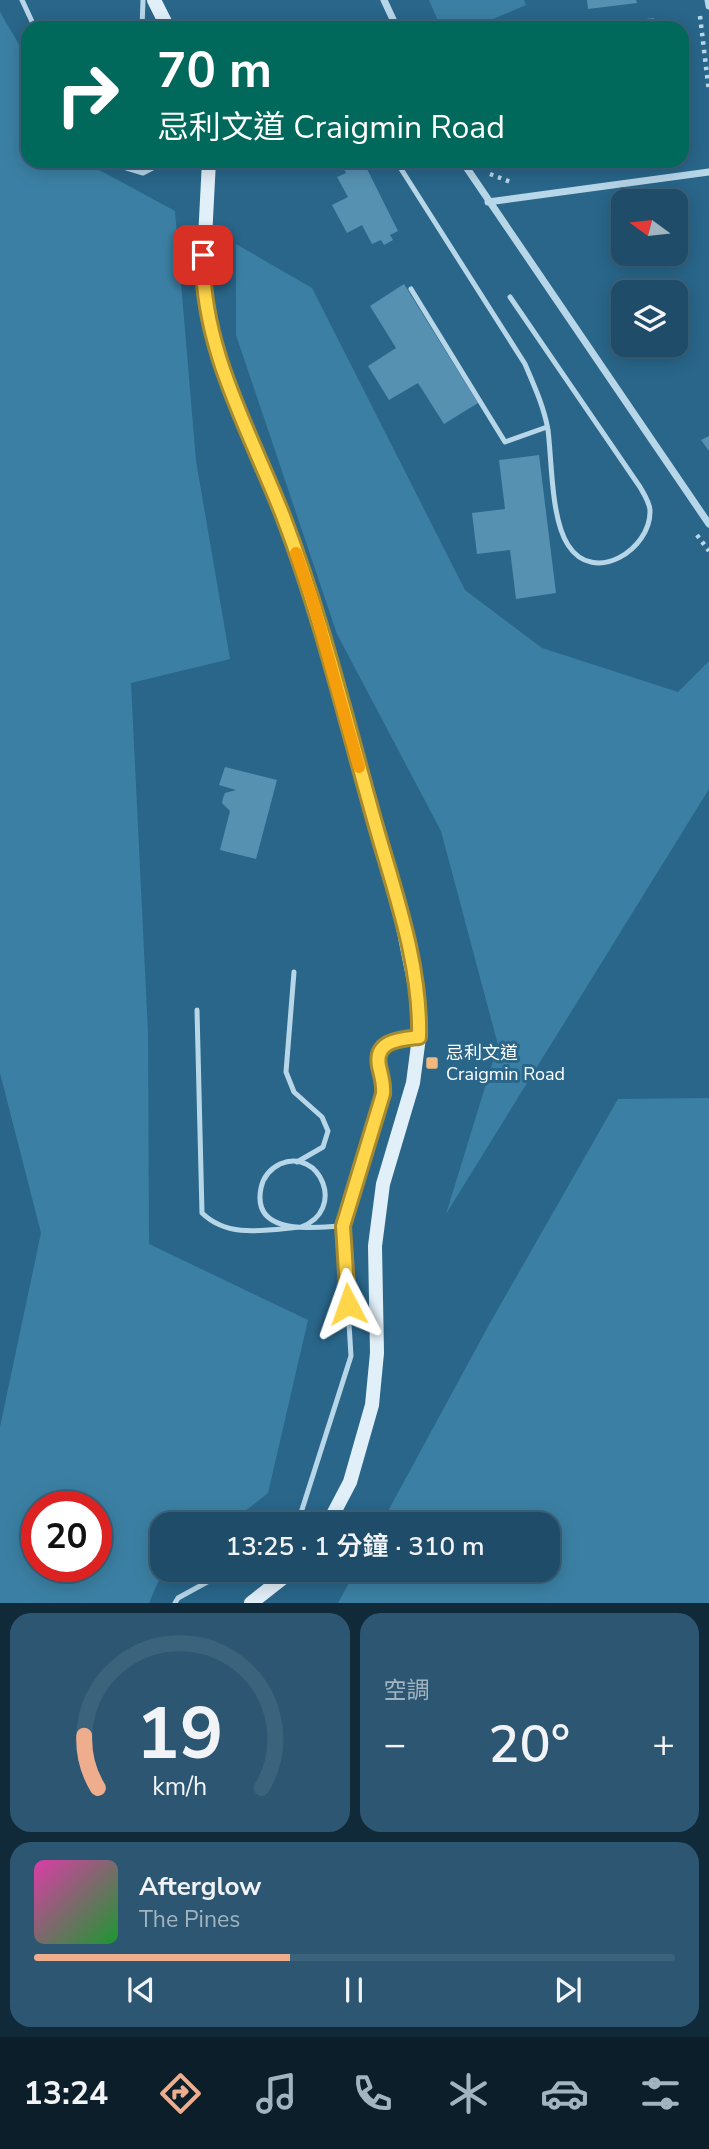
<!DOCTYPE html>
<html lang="zh-TW">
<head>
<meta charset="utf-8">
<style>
  :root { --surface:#1f4c68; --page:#2c5671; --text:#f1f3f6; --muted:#a1b4c0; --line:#3c637c; --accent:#eead8d }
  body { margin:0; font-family:"Nunito Sans","Noto Sans TC",sans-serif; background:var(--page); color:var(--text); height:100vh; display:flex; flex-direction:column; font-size:26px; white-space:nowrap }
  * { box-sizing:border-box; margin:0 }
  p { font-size:23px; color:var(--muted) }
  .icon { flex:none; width:38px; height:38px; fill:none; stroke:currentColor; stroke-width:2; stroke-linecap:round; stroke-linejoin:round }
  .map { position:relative; height:1603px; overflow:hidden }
  .panel { display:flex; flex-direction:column; gap:10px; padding:10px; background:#112a39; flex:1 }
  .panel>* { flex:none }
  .guide { position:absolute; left:21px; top:21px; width:668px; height:147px; border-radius:21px; box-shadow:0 4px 18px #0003,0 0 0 2px var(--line); background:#00695c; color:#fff; overflow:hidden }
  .needle { width:46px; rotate:285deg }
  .tools { position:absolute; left:611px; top:189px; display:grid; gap:14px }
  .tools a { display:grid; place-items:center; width:77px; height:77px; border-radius:14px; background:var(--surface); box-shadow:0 4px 18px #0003,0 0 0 2px var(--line); font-size:35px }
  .speed { position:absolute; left:21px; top:1491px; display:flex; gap:14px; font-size:35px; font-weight:700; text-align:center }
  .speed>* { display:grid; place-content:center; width:91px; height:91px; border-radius:50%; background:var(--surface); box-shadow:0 4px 18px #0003,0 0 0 2px var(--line); line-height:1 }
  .speed .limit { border:10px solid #d22; background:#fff; color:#111 }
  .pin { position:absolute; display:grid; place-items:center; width:60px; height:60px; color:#fff; margin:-30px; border-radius:14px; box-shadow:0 4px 10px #0006 }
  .me { position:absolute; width:77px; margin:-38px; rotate:356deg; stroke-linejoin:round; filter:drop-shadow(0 0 5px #0008) }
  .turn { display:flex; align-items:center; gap:24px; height:147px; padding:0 21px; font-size:32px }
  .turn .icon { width:91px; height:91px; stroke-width:2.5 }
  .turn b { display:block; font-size:49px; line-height:60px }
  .big { font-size:52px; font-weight:600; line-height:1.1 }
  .panel .card { flex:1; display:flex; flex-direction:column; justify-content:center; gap:10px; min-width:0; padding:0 24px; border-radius:21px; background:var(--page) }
  .panel .dial { align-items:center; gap:0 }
  .dial svg { height:182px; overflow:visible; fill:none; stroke:var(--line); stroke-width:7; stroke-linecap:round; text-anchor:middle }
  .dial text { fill:var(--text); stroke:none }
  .song { display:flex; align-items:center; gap:21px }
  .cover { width:84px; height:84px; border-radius:10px; background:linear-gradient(135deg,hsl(320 70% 55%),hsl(130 70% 35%)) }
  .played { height:7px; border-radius:4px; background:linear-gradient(90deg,var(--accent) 40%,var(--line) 40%) }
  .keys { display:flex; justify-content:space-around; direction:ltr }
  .heat { display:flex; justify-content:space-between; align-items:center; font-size:38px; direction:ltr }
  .panel .tiles { flex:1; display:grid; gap:10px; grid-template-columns:1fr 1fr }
  .card:last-child { grid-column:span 2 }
  .trip { position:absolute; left:150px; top:1512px; width:410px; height:70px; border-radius:21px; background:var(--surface); box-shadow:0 4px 18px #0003,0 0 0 2px var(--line); font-weight:600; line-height:70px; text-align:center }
  .dock { display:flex; height:112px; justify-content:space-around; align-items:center; background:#0c1e2a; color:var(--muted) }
  .dock .icon { width:49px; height:49px }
  .dock .on { color:var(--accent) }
  .dock b { font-size:32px; color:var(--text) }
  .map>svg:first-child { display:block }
</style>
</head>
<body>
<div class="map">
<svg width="709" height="1603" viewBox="0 0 709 1603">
  <rect width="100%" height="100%" fill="#29668a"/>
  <path fill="#3b80a4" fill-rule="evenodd" d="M429 0H524L526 5 472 28H441Z
    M0 12 28 60V161H88L90 165 175 211 196 461 230 659 131 683 148 1033 149 1244 308 1320 268 1493 229 1524H163V1570H173L158 1582 149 1603H0V1427L41 1233 0 1073ZM37 1507H96V1566H37Z
    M236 244 312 288 465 590 542 648 678 692 709 661V789L446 1214 498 1045 441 831 337 634 236 335Z
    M709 1098V1603H338L356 1570H548V1524H381L490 1323 618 1099Z"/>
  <path fill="#5691b2" d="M587 0H636L637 3 588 9Z
    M654 18 655 28H605V24Z
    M522 20 525 28H504Z
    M352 163 355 168 364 163 398 231 390 235 393 240 384 245 381 240 372 244 362 225 347 233 332 205 348 197 337 177 346 173 343 167Z
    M404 284 478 403 444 424 418 383 389 400 368 366 396 348 370 306Z
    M709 436V451L701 440Z
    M539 455 556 593 516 599 510 550 477 554 472 513 505 509 499 460Z
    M225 767 277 780 256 859 220 850 230 811 222 803 223 798 225 793 236 790 219 785Z"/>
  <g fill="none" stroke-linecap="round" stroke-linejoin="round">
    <path stroke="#b7d7e9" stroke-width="4.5" stroke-dasharray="3.5 5" stroke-linecap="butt" d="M700 16 709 92
      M490 174 511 182
      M697 535 709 551"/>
    <path stroke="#b7d7e9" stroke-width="5" d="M22 0 35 28
      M142 28 143 0
      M113 161 120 166 143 173 166 161
      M396 161 525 364C534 385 544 407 548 430 552 462 551 519 568 545 594 586 651 549 650 511 650 503 644 494 640 487L510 297
      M411 289 505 442 547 427
      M294 972 286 1072 294 1092 322 1117 328 1131 323 1147 297 1162
      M197 1010 202 1213C229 1239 266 1230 301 1227 347 1210 320 1147 280 1164 270 1169 263 1178 261 1188 251 1237 315 1227 343 1226L351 1356 299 1519 292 1524
      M175 1603 178 1598 229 1570"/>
    <path stroke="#b7d7e9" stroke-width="7" d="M384 0 397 28
      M708 0 709 6
      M462 161 709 524
      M488 202 709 172
      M343 1226 383 1094C384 1083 382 1076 379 1066 374 1041 401 1039 418 1037"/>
    <path stroke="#e1eff8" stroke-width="14" d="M154 0 168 28
      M209 161 203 277 213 339 227 380 282 514 313 602 402 922 418 1001 419 1037 413 1083 383 1184 375 1246 377 1353 372 1405 350 1482 328 1524
      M251 1603 293 1570"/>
  </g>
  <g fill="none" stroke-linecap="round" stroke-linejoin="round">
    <defs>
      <path id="route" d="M203 255C201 348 250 431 283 516 319 610 343 708 370 805 390 880 421 958 419 1037 401 1039 374 1040 379 1066 381 1076 384 1083 383 1094L343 1226 348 1304"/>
    </defs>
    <use href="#route" stroke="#a68a30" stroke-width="18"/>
    <use href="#route" stroke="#ffd54a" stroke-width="12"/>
    <path stroke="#f59e0b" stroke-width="12" d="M296 553 313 602 359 767"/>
  </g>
  <rect fill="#f0b87e" stroke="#29668a" stroke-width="2.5" x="425" y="1056" width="14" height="14" rx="3.5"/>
  <g text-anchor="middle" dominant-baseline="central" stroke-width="6" stroke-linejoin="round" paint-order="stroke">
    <g font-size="18" fill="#fff" stroke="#29668a" text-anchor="start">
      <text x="446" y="1053">忌利文道<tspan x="446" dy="21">Craigmin Road</tspan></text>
    </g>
  </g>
</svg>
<div class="tools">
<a><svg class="needle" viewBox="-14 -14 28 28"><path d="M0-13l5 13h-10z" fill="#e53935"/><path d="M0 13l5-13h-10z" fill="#a1b4c0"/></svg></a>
<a><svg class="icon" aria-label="layers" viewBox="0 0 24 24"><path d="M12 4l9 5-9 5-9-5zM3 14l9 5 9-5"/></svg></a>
</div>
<div class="speed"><div class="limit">20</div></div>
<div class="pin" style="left:203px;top:255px;background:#d93025"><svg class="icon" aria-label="arrive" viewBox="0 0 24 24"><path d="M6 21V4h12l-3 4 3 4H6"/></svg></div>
<svg class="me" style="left:348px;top:1304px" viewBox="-20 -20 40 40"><path d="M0-17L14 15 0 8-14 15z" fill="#ffd54a" stroke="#fff" stroke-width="4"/></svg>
<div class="trip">13:25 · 1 分鐘 · 310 m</div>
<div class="guide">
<div class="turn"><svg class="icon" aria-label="right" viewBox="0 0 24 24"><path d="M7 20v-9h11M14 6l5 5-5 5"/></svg><div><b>70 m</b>忌利文道 Craigmin Road</div></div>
</div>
</div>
<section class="panel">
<div class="tiles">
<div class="card dial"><svg viewBox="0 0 100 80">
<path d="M14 69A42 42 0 1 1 86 69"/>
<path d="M14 69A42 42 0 0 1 8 46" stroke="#eead8d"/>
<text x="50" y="56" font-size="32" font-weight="700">19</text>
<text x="50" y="72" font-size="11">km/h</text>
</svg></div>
<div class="card"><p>空調</p>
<div class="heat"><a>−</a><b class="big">20°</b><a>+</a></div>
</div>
<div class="card">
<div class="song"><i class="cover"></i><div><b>Afterglow</b><p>The Pines</p></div></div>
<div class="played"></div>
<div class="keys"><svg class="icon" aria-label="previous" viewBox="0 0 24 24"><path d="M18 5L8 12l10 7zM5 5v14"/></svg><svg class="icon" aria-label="pause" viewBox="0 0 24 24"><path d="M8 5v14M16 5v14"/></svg><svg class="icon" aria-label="next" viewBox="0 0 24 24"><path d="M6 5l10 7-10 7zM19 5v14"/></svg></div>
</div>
</div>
</section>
<nav class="dock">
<b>13:24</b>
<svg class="icon on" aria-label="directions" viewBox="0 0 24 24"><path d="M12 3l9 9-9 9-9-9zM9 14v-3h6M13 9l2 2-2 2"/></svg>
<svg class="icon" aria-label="music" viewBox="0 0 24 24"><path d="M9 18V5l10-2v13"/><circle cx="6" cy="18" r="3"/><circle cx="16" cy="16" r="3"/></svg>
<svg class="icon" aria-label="phone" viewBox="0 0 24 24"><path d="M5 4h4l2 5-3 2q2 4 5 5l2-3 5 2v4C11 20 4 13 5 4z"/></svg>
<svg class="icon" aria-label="climate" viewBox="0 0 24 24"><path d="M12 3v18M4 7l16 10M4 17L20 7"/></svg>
<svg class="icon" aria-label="car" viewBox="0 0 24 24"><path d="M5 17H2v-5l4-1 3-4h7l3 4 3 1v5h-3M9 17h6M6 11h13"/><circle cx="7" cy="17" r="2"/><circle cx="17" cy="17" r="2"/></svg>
<svg class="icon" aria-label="filters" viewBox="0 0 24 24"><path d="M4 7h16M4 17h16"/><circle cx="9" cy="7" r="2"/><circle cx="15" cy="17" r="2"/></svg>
</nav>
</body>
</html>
